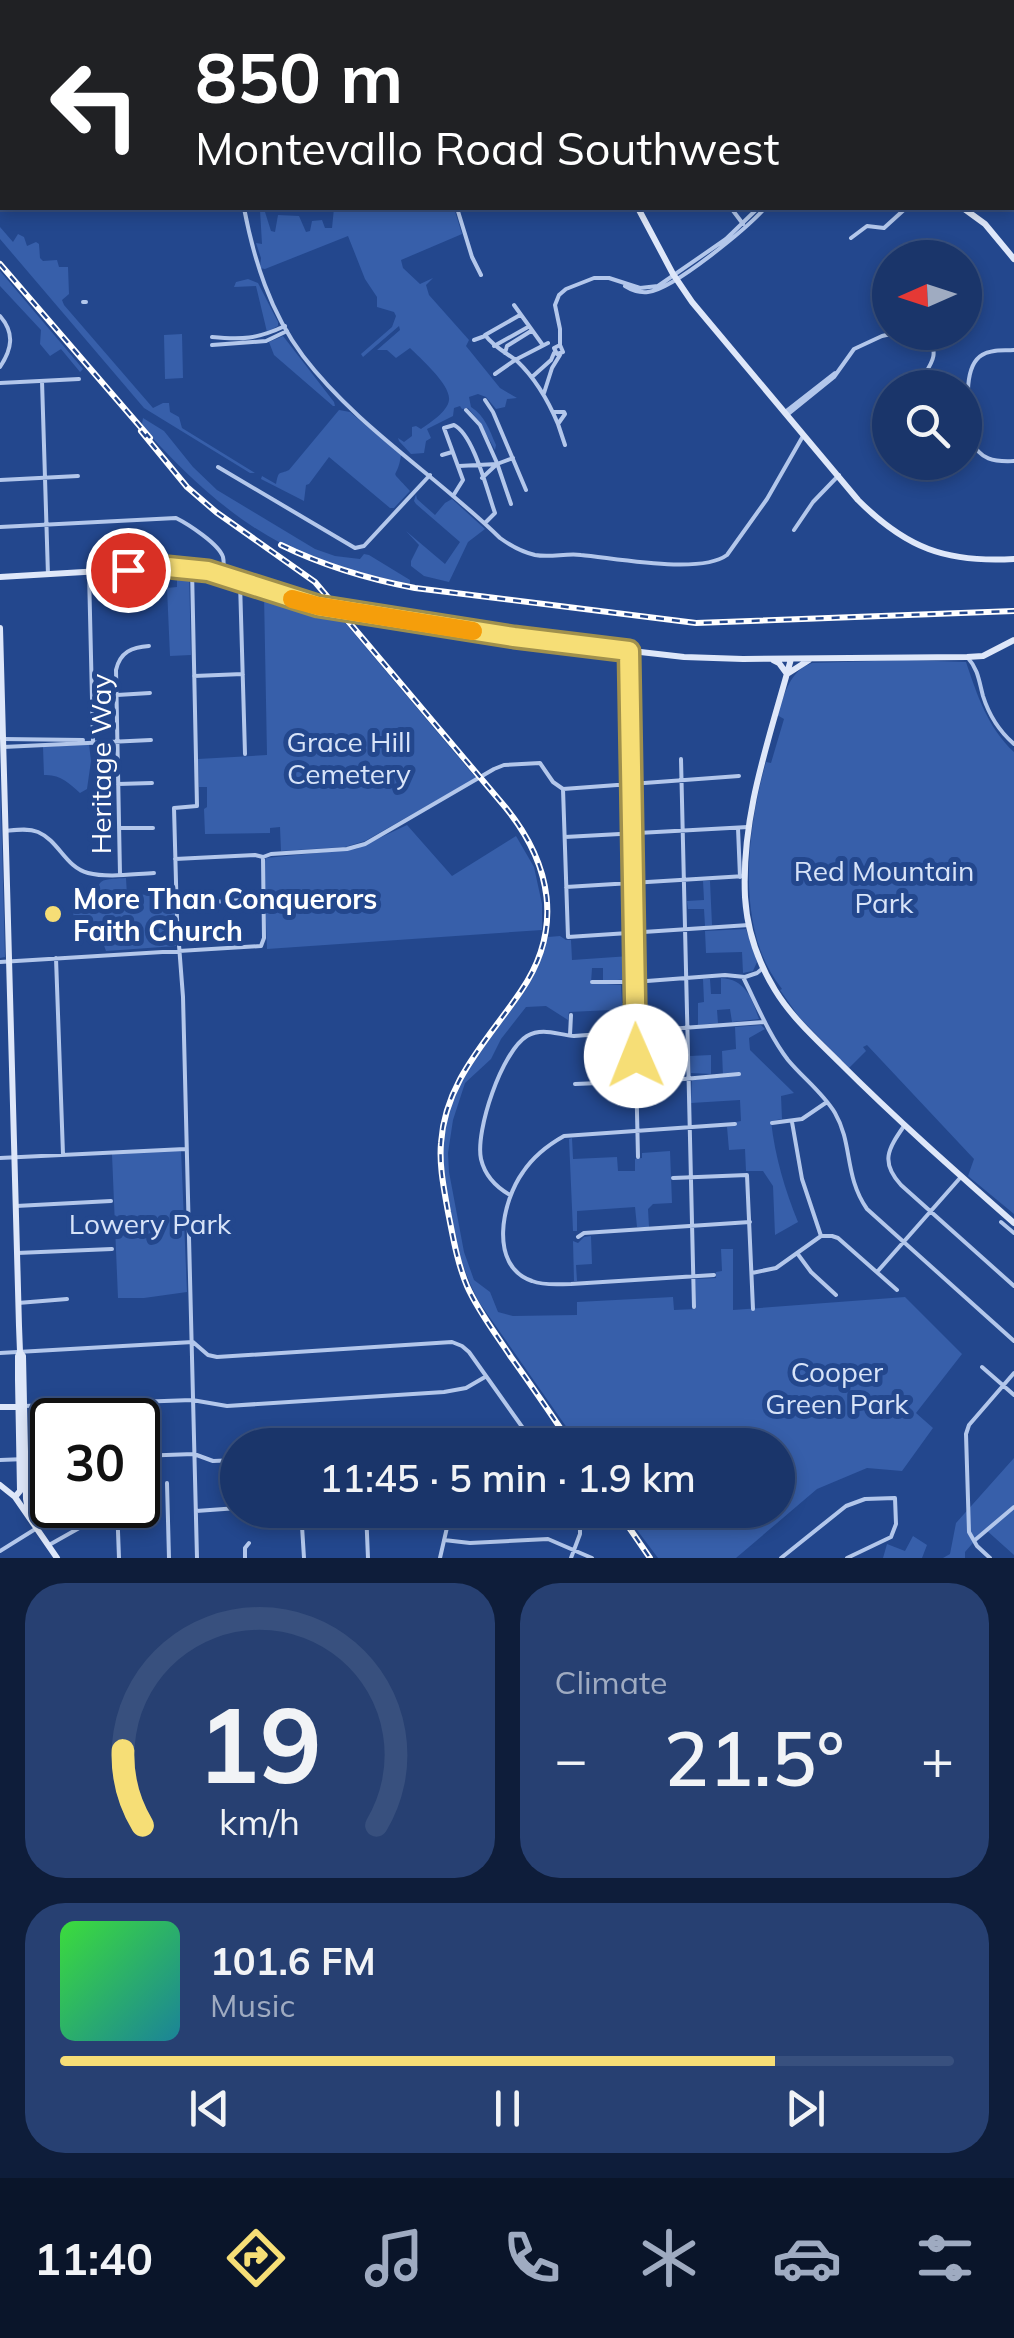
<!DOCTYPE html>
<html lang="en">
<head>
<meta charset="utf-8">
<style>
  :root { --surface:#1a356a; --page:#274072; --text:#f1f3f6; --muted:#9fabc1; --line:#38507e; --accent:#f6de76 }
  body { margin:0; font-family:Mulish,sans-serif; background:var(--page); color:var(--text); height:100vh; display:flex; flex-direction:column; font-size:38px; white-space:nowrap }
  * { box-sizing:border-box; margin:0 }
  p { font-size:32px; color:var(--muted) }
  .icon { flex:none; width:55px; height:55px; fill:none; stroke:currentColor; stroke-width:2; stroke-linecap:round; stroke-linejoin:round }
  .map { position:relative; height:1558px; overflow:hidden }
  .side { display:flex; flex-direction:column; gap:25px; padding:25px; background:#0e1d3a; flex:1 }
  .side>* { flex:none }
  .hud { position:absolute; left:0px; top:0px; width:1015px; height:210px; box-shadow:0 5px 15px #0003,0 0 0 2px var(--line); background:#202124; color:#fff; overflow:hidden }
  .needle { width:65px; rotate:267deg }
  .controls { position:absolute; left:872px; top:240px; display:grid; gap:20px }
  .controls a { display:grid; place-items:center; width:110px; height:110px; border-radius:50%; background:var(--surface); box-shadow:0 5px 15px #0003,0 0 0 2px var(--line); font-size:50px }
  .speed { position:absolute; left:30px; top:1398px; display:flex; gap:20px; font-size:50px; font-weight:700; text-align:center }
  .speed>* { display:grid; place-content:center; width:130px; height:130px; border-radius:50%; background:var(--surface); box-shadow:0 5px 15px #0003,0 0 0 2px var(--line); line-height:1 }
  .speed .limit { border:5px solid #111; border-radius:15px; background:#fff; color:#111 }
  .pin { position:absolute; display:grid; place-items:center; width:85px; height:85px; color:#fff; margin:-42px; border:5px solid #fff; border-radius:50%; box-shadow:0 2px 10px #0007 }
  .me { position:absolute; width:110px; margin:-55px; rotate:359deg; stroke-linejoin:round; filter:drop-shadow(0 0 8px #0008) }
  .turn { display:flex; align-items:center; gap:35px; height:210px; padding:0 30px; font-size:45px }
  .turn .icon { width:130px; height:130px; stroke-width:2.5 }
  .turn b { display:block; font-size:70px; line-height:85px }
  .big { font-size:75px; font-weight:600; line-height:1.1 }
  .side .widget { flex:1; display:flex; flex-direction:column; justify-content:center; gap:15px; min-width:0; padding:0 35px; border-radius:40px; background:var(--page) }
  .side .dial { align-items:center; gap:0 }
  .dial svg { height:260px; overflow:visible; fill:none; stroke:var(--line); stroke-width:7; stroke-linecap:round; text-anchor:middle }
  .dial text { fill:var(--text); stroke:none }
  .song { display:flex; align-items:center; gap:30px }
  .cover { width:120px; height:120px; border-radius:15px; background:linear-gradient(135deg,hsl(120 70% 55%),hsl(190 70% 35%)) }
  .played { height:10px; border-radius:5px; background:linear-gradient(90deg,var(--accent) 80%,var(--line) 80%) }
  .keys { display:flex; justify-content:space-around; direction:ltr }
  .heat { display:flex; justify-content:space-between; align-items:center; font-size:55px; direction:ltr }
  .side .tiles { flex:1; display:grid; gap:25px; grid-template-columns:1fr 1fr }
  .widget:last-child { grid-column:span 2 }
  .trip { position:absolute; left:220px; top:1428px; width:575px; height:100px; border-radius:50px; background:var(--surface); box-shadow:0 5px 15px #0003,0 0 0 2px var(--line); font-weight:600; line-height:100px; text-align:center }
  .menu { display:flex; height:160px; justify-content:space-around; align-items:center; background:#0a152a; color:var(--muted) }
  .menu .icon { width:70px; height:70px }
  .menu .current { color:var(--accent) }
  .menu b { font-size:45px; color:var(--text) }
  .map>svg:first-child { display:block }
</style>
</head>
<body>
<div class="map">
<svg width="1014" height="1558" viewBox="0 0 1014 1558">
  <rect width="100%" height="100%" fill="#23478d"/>
  <path fill="#375faa" d="M334 208H454L462 234 401 260 403 268 420 284 433 278 426 285 429 295 469 340 466 346 500 388 517 398 507 399 505 407 496 409 486 397 478 394 469 397 471 407C485 416 489 429 496 445L495 450 479 421 468 408 462 409 460 406 454 408 453 416 427 429 431 438 426 441 424 453 411 454 399 441 398 438 404 442 412 436V427L416 426 421 429C430 423 448 411 449 400 451 385 420 358 410 348L396 358 387 350H377L400 330 399 326 363 357 361 354 392 327 396 316 394 312 377 307V297L365 279 348 236 265 269 260 268 261 258 256 243 262 244 260 210 265 212 271 231 275 232 278 215 299 216 306 232 310 231 312 221 322 220 325 228H332Z
    M0 227 13 242 18 234 24 237 27 246 36 242 39 244 40 258 43 261 57 260 59 267H68L69 294 62 300 64 305 153 408 163 403H169L170 412 179 417 182 428 255 473H250L144 408 0 239Z
    M0 271 83 369 80 372 61 349 50 356 40 344 41 330 0 286Z
    M248 279 258 283 278 322V326L267 332 256 286 234 287 236 282Z
    M182 334 183 378 165 379 164 335Z
    M283 336 334 402 335 406H333L274 355 269 342Z
    M339 410 350 412 401 455C397 484 387 465 410 491L394 508H390L329 457 309 484 306 485 304 501 261 479 262 476 276 484C279 469 279 475 289 470Z
    M143 418 164 431 193 467 217 490 315 549 335 556 360 559 364 554 369 555 410 580V584C377 577 344 569 312 557 245 532 192 481 145 430L142 424Z
    M416 494 417 499 435 515 445 503 452 499 485 529 468 542 449 582 424 576 411 566V561L419 545 406 531 445 564 460 542 416 504 414 501Z
    M177 571 189 572 191 655 170 656 167 588 177 587Z
    M264 594 336 612 476 778 365 841 345 847 281 851 280 827 270 828V833L205 834 204 809 207 807V787H199L198 759 267 755Z
    M905 660 966 662C977 695 988 728 1014 752V1214L968 1176 974 1159 867 1045 863 1047 866 1051 849 1068 799 1017 780 990 782 989C734 930 747 830 766 762L771 763 784 719 777 715C785 694 789 671 812 663Z
    M89 744 91 761 87 789 80 793C69 783 60 774 44 775L43 747Z
    M0 770 5 957 0 958Z
    M407 825 452 876 516 836 534 867 542 904V930L267 949 264 864 266 858 356 849Z
    M126 878 127 895 174 894 176 946 106 951 102 940 97 935 78 934 74 931 73 904 91 905C104 879 92 880 126 878Z
    M703 881H710L712 925 705 926 704 909H688L687 901 704 900Z
    M746 929 757 962 753 971 743 973 742 952 706 953 705 931Z
    M560 936 566 940H571L572 960 630 956 631 979 603 981V968H592L591 983 621 985 622 1003H632V1009L569 1012 568 1020 546 1006 526 1007 501 1039 491 1059 465 1083 453 1120 448 1153 449 1172 464 1252 474 1280 490 1292 498 1312 513 1316 577 1315V1302L673 1297 674 1310 696 1309 695 1279 716 1278V1272L722 1271 721 1249H733V1310L905 1297 962 1354 916 1413 933 1428 902 1471 867 1468 817 1489 736 1558H658L622 1510H778V1445H579L479 1302C454 1256 434 1168 447 1116 453 1091 467 1069 482 1048 507 1011 537 981 548 937Z
    M721 978C745 979 752 998 759 1019L732 1022 730 1009 717 1010 718 1023 698 1025V1003L704 1002 703 979H710L711 994H721Z
    M761 1025 765 1029 749 1038 750 1050 794 1093 781 1096 782 1119 771 1121C775 1157 785 1190 798 1222L775 1235 773 1186 763 1171H746L745 1149 729 1150 727 1127 736 1126V1122L741 1121 740 1100 691 1103 692 1080 723 1077 722 1051 736 1049 735 1027Z
    M711 1055V1074L691 1073 690 1056Z
    M572 1138 573 1159 617 1157 618 1171H635V1159L642 1158V1153L670 1151 672 1203 653 1204 648 1209 649 1227H637L635 1207 577 1211V1231H573L569 1139Z
    M181 1150 187 1292 144 1298H118L112 1154Z
    M591 1236 592 1264 576 1265 577 1281H574L573 1241 578 1243 584 1237Z
    M1014 1458V1555L985 1529 965 1552V1558H943L950 1554 956 1523Z
    M913 1536 927 1545 922 1558H883L887 1544 905 1551Z"/>
  <g fill="none" stroke-linecap="round" stroke-linejoin="round">
    <path stroke="#b3c7eb" stroke-width="4" d="M137 0V2
      M870 0 872 2
      M754 2 758 0
      M968 2 970 0
      M0 108 2 109
      M2 139 0 151 2 160
      M1012 158 1014 157
      M1012 203H1014
      M244 208C254 260 270 312 303 356 357 427 437 476 500 538 511 546 522 552 535 555 550 558 566 553 581 555 615 558 700 575 727 555L767 499 803 436
      M457 208 472 257 481 275
      M731 208 743 224
      M851 238 867 226 884 228 906 208
      M625 286C633 291 639 293 648 292 674 289 747 228 765 208
      M83 302H86
      M514 305 542 344
      M520 315 485 335C494 347 505 352 517 361 536 379 548 400 558 424
      M0 316C15 333 12 349 0 367
      M212 337C242 340 257 339 285 326
      M474 340 485 336
      M212 345 266 341 287 331
      M560 345V329L555 305 559 295 566 289 594 278H609L640 288 658 286 726 239 758 208
      M560 345 563 352 557 354 554 348Z
      M494 346 528 327
      M1014 350C1004 351 991 349 982 355 960 368 970 418 971 440 980 460 994 462 1014 461
      M505 353 507 346 531 331
      M495 374 515 360 548 343
      M532 377 551 360 554 353
      M42 381 48 575
      M0 383 79 379
      M919 383C931 363 940 358 928 332
      M544 393 552 368 560 355
      M485 400 493 412 526 490
      M466 410 480 425 497 463 511 504
      M553 412H564L565 414 558 424 565 445
      M785 412 835 373
      M787 415 834 377 854 349 882 336 900 332
      M442 455 452 452
      M459 466 497 464 513 458
      M218 467 355 548 364 546 430 475
      M482 478 497 464
      M0 480 78 476
      M453 496 463 480 444 428 454 425C474 435 487 491 495 513L485 523
      M0 527 176 518C188 524 219 544 223 557 224 561 224 570 223 574
      M794 530 813 502 839 475
      M192 569 197 806 174 808 177 919 183 997 197 1558
      M89 572 93 741
      M240 582 245 754
      M629 651 627 662 638 1157
      M968 658C978 669 979 681 983 696 989 715 999 731 1014 744
      M194 676 243 674
      M117 695 150 693
      M3 739 83 740
      M3 747 151 740
      M681 759 694 1307
      M118 784 152 783
      M563 789 568 937 749 925
      M563 789 739 776
      M119 828H153
      M738 828 740 877
      M5 831C16 830 28 828 38 832 59 841 65 867 88 873 108 878 133 874 154 873
      M565 837 748 827
      M175 859 255 855 263 857 271 854 347 849 365 844 494 769 504 765 540 763 553 782 563 789
      M120 874 116 670C120 652 132 647 149 646
      M566 887 745 876
      M177 904 262 899
      M56 958 63 1154
      M0 962 261 946 264 938 263 858
      M743 977C757 1005 769 1035 788 1060 803 1078 823 1093 835 1113 853 1144 844 1176 867 1209L1014 1341
      M592 982H634L725 975 745 977 757 973 763 968
      M570 1035 571 1015
      M575 1084 673 1080 739 1074
      M792 1122 802 1179 821 1236
      M772 1123 802 1119 827 1102
      M904 1126C888 1149 880 1162 901 1185L1014 1286
      M0 1158 185 1149
      M673 1178 747 1175 753 1309
      M510 1195C496 1187 485 1176 481 1159 475 1131 502 1051 527 1036 543 1027 558 1035 574 1036L765 1022
      M16 1206 111 1201
      M1001 1222 1014 1233
      M821 1236H832L838 1238 897 1290
      M578 1237 584 1233 750 1222
      M17 1253 112 1249
      M797 1253 811 1272 836 1295
      M877 1272 960 1178
      M752 1273 776 1268 821 1236
      M714 1275 571 1284C559 1284 545 1286 532 1281 488 1266 502 1201 523 1172 533 1157 548 1145 564 1136L735 1124
      M18 1303 67 1299
      M0 1353 193 1342 208 1355 217 1357 452 1342 462 1346 469 1352 535 1445
      M982 1367 1014 1395
      M24 1406 192 1400 227 1406 444 1392 466 1388 485 1377
      M481 1445 514 1442 528 1435
      M138 1456 194 1454 213 1461 238 1460
      M0 1460 52 1458
      M167 1483 169 1558
      M117 1505 119 1558
      M301 1510 304 1558
      M366 1510 368 1558
      M196 1511 238 1508
      M444 1540 470 1543 548 1539 592 1558
      M975 1540 1014 1507
      M49 1545 81 1527 118 1523
      M0 1551 37 1528
      M245 1558V1548L249 1543
      M440 1558 451 1510
      M571 1558 580 1534V1510
      M781 1558 846 1506 865 1499 895 1498 896 1524 891 1537 847 1558
      M990 1558 977 1546 969 1532 966 1434 969 1425 1014 1373"/>
    <path stroke="#dee7f9" stroke-width="6" d="M531 0 532 2
      M945 0 947 2
      M914 2V0
      M924 2 925 0
      M1012 51 1014 52
      M638 208 673 274 692 302 858 500C906 548 946 563 1014 559
      M963 208 985 224 1014 259
      M0 577 168 567 207 571 318 606 513 637 623 650 684 657 743 659 967 657 983 656 1014 640
      M0 628 19 1326 20 1352 23 1356 26 1499 29 1515
      M791 659C770 737 741 814 745 897 747 929 758 962 775 990 792 1018 817 1040 840 1063 896 1119 955 1171 1014 1223
      M773 660 779 663 787 674 809 660
      M0 1407H19
      M0 1485 15 1497 57 1558
      M15 1497 20 1491 18 1380V1356L20 1352"/>
    <path stroke="#fff" stroke-width="10" d="M607 2 612 0
      M624 2 628 0
      M0 24H2
      M0 34H2"/>
    <defs>
      <path id="rail" d="M0 264 150 438
        M141 431 187 487 216 512 315 582 506 808C551 864 564 928 521 991 488 1040 445 1081 441 1143 439 1166 444 1189 448 1212 453 1237 457 1262 467 1286 478 1311 496 1334 511 1357 532 1386 552 1416 572 1445
        M281 545C324 566 368 579 415 588L696 623 1014 611
        M617 1510 650 1558"/>
    </defs>
    <use href="#rail" stroke="#fff" stroke-width="6"/>
    <use href="#rail" stroke="#23478d" stroke-width="2.5" stroke-dasharray="8" stroke-linecap="butt"/>
  </g>
  <g fill="none" stroke-linecap="round" stroke-linejoin="round">
    <defs>
      <path id="route" d="M128 570 168 567 208 571 318 606 514 637 629 651 636 1056"/>
    </defs>
    <use href="#route" stroke="#a0904d" stroke-width="25"/>
    <use href="#route" stroke="#f6de76" stroke-width="18"/>
    <path stroke="#f59e0b" stroke-width="18" d="M292 599 318 606 473 631"/>
  </g>
  <circle fill="#f6de76" stroke="#23478d" stroke-width="4" cx="53" cy="914" r="10"/>
  <g text-anchor="middle" dominant-baseline="central" stroke-width="10" stroke-linejoin="round" paint-order="stroke">
    <g font-size="28" fill="#d7e3f8" stroke="#23478d">
      <text x="349" y="741">Grace Hill<tspan x="349" dy="32">Cemetery</tspan></text>
      <text x="884" y="870">Red Mountain<tspan x="884" dy="32">Park</tspan></text>
      <text x="150" y="1223">Lowery Park</text>
      <text x="837" y="1371">Cooper<tspan x="837" dy="32">Green Park</tspan></text>
    </g>
    <g font-size="28" fill="#fff" stroke="#23478d">
      <text transform="translate(100 764) rotate(-90)">Heritage Way</text>
    </g>
    <g font-size="28" font-weight="bold" fill="#fff" stroke="#23478d" text-anchor="start">
      <text x="73" y="898">More Than Conquerors<tspan x="73" dy="32">Faith Church</tspan></text>
    </g>
  </g>
</svg>
<div class="controls">
<a><svg class="needle" viewBox="-14 -14 28 28"><path d="M0-13l5 13h-10z" fill="#e53935"/><path d="M0 13l5-13h-10z" fill="#9fabc1"/></svg></a>
<a><svg class="icon" aria-label="search" viewBox="0 0 24 24"><circle cx="10" cy="10" r="6"/><path d="M15 15l6 6"/></svg></a>
</div>
<div class="speed"><div class="limit">30</div></div>
<div class="pin" style="left:128px;top:570px;background:#d93025"><svg class="icon" aria-label="arrive" viewBox="0 0 24 24"><path d="M6 21V4h12l-3 4 3 4H6"/></svg></div>
<svg class="me" style="left:636px;top:1056px" viewBox="-20 -20 40 40"><circle r="19" fill="#fff"/><path d="M0-13L10 11 0 6-10 11z" fill="#f6de76"/></svg>
<div class="trip">11:45 · 5 min · 1.9 km</div>
<div class="hud">
<div class="turn"><svg class="icon" aria-label="left" viewBox="0 0 24 24"><path d="M17 20v-9H6M10 6l-5 5 5 5"/></svg><div><b>850 m</b>Montevallo Road Southwest</div></div>
</div>
</div>
<section class="side">
<div class="tiles">
<div class="widget dial"><svg viewBox="0 0 100 80">
<path d="M14 69A42 42 0 1 1 86 69"/>
<path d="M14 69A42 42 0 0 1 8 46" stroke="#f6de76"/>
<text x="50" y="56" font-size="32" font-weight="700">19</text>
<text x="50" y="72" font-size="11">km/h</text>
</svg></div>
<div class="widget"><p>Climate</p>
<div class="heat"><a>−</a><b class="big">21.5°</b><a>+</a></div>
</div>
<div class="widget">
<div class="song"><i class="cover"></i><div><b>101.6 FM</b><p>Music</p></div></div>
<div class="played"></div>
<div class="keys"><svg class="icon" aria-label="previous" viewBox="0 0 24 24"><path d="M18 5L8 12l10 7zM5 5v14"/></svg><svg class="icon" aria-label="pause" viewBox="0 0 24 24"><path d="M8 5v14M16 5v14"/></svg><svg class="icon" aria-label="next" viewBox="0 0 24 24"><path d="M6 5l10 7-10 7zM19 5v14"/></svg></div>
</div>
</div>
</section>
<nav class="menu">
<b>11:40</b>
<svg class="icon current" aria-label="directions" viewBox="0 0 24 24"><path d="M12 3l9 9-9 9-9-9zM9 14v-3h6M13 9l2 2-2 2"/></svg>
<svg class="icon" aria-label="music" viewBox="0 0 24 24"><path d="M9 18V5l10-2v13"/><circle cx="6" cy="18" r="3"/><circle cx="16" cy="16" r="3"/></svg>
<svg class="icon" aria-label="phone" viewBox="0 0 24 24"><path d="M5 4h4l2 5-3 2q2 4 5 5l2-3 5 2v4C11 20 4 13 5 4z"/></svg>
<svg class="icon" aria-label="climate" viewBox="0 0 24 24"><path d="M12 3v18M4 7l16 10M4 17L20 7"/></svg>
<svg class="icon" aria-label="car" viewBox="0 0 24 24"><path d="M5 17H2v-5l4-1 3-4h7l3 4 3 1v5h-3M9 17h6M6 11h13"/><circle cx="7" cy="17" r="2"/><circle cx="17" cy="17" r="2"/></svg>
<svg class="icon" aria-label="filters" viewBox="0 0 24 24"><path d="M4 7h16M4 17h16"/><circle cx="9" cy="7" r="2"/><circle cx="15" cy="17" r="2"/></svg>
</nav>
</body>
</html>
